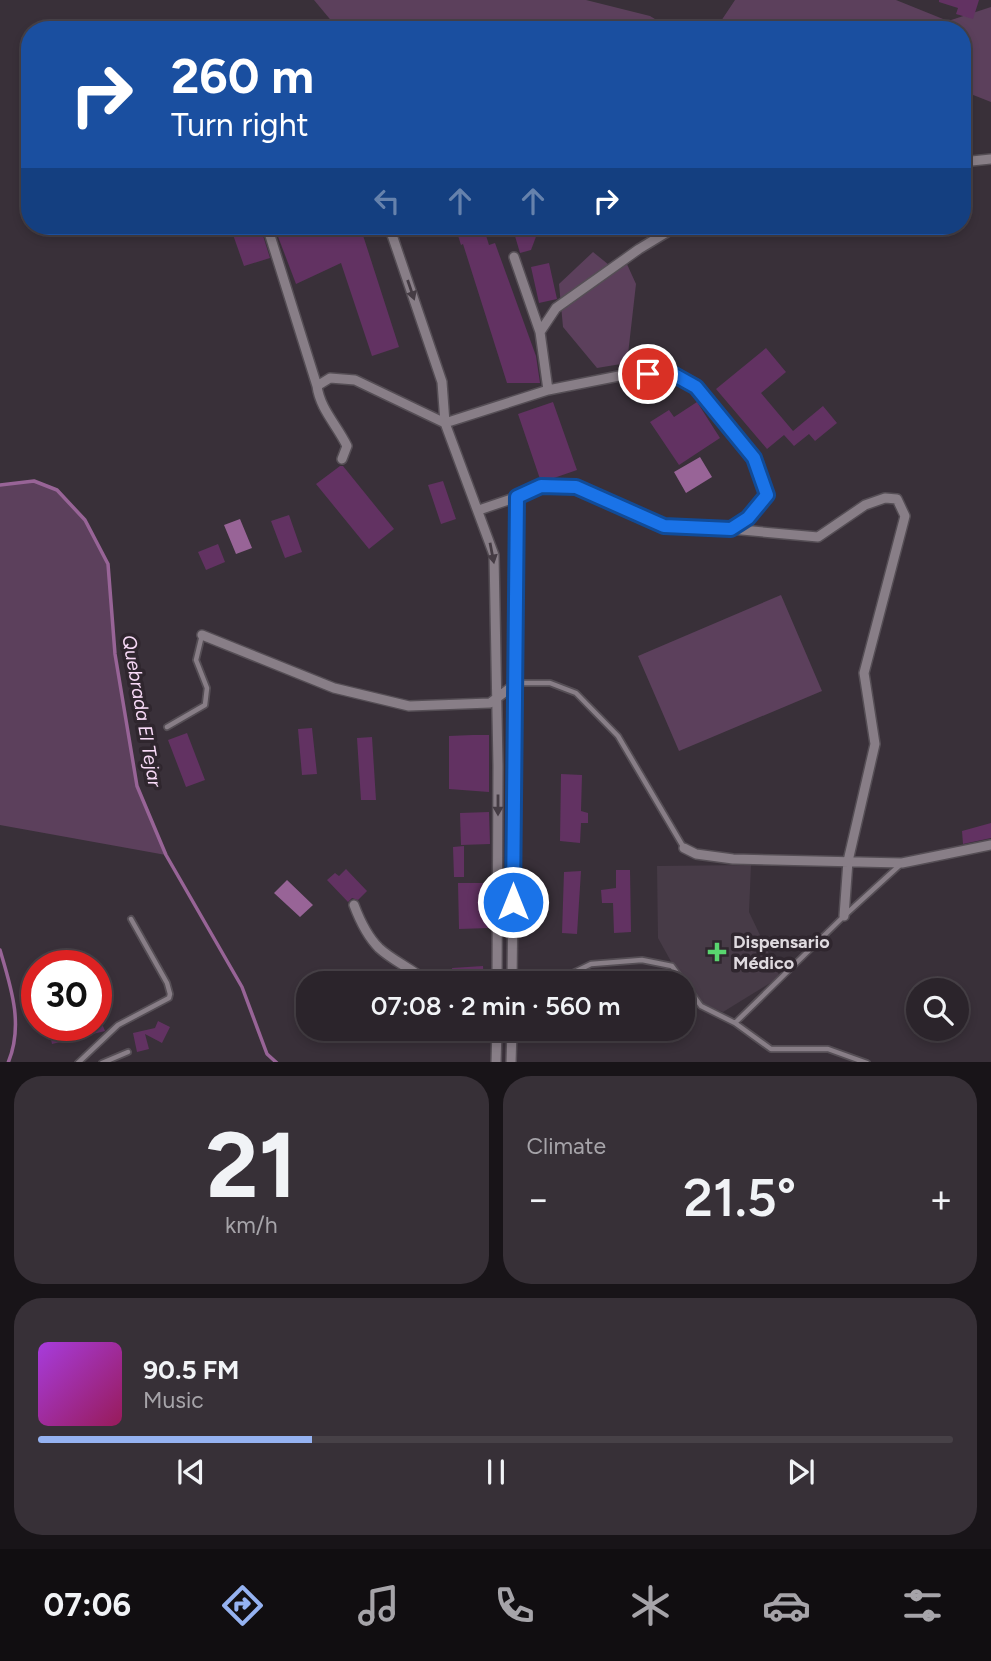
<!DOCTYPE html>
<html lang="en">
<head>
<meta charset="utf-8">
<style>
  :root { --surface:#2b242b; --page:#373037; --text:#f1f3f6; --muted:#a6a4a9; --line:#474147; --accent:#95b2f1 }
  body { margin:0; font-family:Figtree,sans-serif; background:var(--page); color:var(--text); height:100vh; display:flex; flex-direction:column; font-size:26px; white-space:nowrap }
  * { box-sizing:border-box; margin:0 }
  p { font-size:23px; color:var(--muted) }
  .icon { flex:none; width:38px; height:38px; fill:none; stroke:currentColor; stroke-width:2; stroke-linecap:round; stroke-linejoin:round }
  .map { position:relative; height:1062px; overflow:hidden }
  .sheet { display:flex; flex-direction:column; gap:14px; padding:14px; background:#181418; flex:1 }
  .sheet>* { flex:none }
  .hud { position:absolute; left:21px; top:21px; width:950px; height:214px; border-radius:28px; box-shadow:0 4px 10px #0003,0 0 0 2px var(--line); background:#1a4fa0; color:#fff; overflow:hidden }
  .tools { position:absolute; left:906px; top:978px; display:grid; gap:14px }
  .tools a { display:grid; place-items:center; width:63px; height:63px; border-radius:50%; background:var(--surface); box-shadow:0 4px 10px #0003,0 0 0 2px var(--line); font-size:35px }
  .speed { position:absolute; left:21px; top:950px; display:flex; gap:14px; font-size:35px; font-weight:700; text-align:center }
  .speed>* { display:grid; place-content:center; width:91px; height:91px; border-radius:50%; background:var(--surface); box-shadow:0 4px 10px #0003,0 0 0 2px var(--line); line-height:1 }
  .speed .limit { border:10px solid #d22; background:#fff; color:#111 }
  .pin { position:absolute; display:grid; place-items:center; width:60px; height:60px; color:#fff; margin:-30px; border:4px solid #fff; border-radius:50%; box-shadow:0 2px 7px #0007 }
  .me { position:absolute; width:77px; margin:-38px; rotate:0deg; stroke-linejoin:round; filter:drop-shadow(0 0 5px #0008) }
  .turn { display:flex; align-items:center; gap:24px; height:147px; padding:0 35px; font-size:32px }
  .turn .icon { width:91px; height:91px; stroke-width:2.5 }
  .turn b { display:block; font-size:49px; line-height:60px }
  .lanes { display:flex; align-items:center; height:66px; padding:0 35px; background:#0003; justify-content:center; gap:35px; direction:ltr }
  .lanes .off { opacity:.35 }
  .big { font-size:52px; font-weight:600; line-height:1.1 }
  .sheet .tile { flex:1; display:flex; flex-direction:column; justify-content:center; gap:10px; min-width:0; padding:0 24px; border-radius:28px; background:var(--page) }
  .sheet .dial { align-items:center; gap:0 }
  .dial b { font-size:91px; line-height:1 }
  .song { display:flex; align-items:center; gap:21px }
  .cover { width:84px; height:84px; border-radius:10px; background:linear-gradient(135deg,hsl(280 70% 55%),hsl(330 70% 35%)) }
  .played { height:7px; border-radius:4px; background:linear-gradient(90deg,var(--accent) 30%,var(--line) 30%) }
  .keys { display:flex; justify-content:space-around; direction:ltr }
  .heat { display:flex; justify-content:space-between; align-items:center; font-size:38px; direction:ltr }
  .sheet .tiles { flex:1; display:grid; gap:14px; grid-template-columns:1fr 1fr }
  .tile:last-child { grid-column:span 2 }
  .trip { position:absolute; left:296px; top:971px; width:399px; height:70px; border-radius:28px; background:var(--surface); box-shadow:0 4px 10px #0003,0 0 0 2px var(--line); font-weight:600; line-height:70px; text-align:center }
  .tab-bar { display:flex; height:112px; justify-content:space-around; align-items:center; background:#110e11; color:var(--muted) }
  .tab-bar .icon { width:49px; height:49px }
  .tab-bar .active { color:var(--accent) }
  .tab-bar b { font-size:32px; color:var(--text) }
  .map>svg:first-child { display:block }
</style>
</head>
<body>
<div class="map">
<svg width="991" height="1063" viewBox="0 0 991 1063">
  <rect width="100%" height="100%" fill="#393039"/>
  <path fill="#473b47" d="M751 865 749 912 780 977 723 1012 703 1004 673 965 658 938 657 866Z"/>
  <path fill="#5c405c" d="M314 0H586L650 16 673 30H339Z
    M735 0H896L948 21 991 7V102L963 91 962 30H715Z
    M593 252 614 269 626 262 636 284 627 363 597 368 563 327 559 284Z
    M34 481 57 490 85 519 108 564 115 654 137 786 166 855 0 825V485Z
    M781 595 822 691 679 751 638 656Z"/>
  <path fill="#986497" d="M700 457 712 477 686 493 674 472Z
    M240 519 252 548 236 554 224 525Z
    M287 880 313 905 300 917 274 893Z"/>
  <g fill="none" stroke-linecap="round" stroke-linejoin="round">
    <path stroke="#986497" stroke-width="3.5" d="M0 485 34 481 57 490 85 520 108 564 115 654 137 786 166 855 242 987 267 1054 277 1063
      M0 950C11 987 24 1025 8 1063"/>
  </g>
  <path fill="#623262" d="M939 0H979L973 19 956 14 958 8 939 2Z
    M230 226H260L270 258 244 266Z
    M274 226H360L399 347 372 356 341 263 296 284Z
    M455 226H483L489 245 495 243 536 356 540 383H507L463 244 461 245Z
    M512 226H540L531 250 520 253Z
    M549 263 557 299 539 303 531 267Z
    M766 348 786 372 761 393 793 431 823 406 837 423 815 441 809 434 794 446 784 435 767 449 716 389Z
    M553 402 577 470 551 479H540L518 414Z
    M697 402 720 438 679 465 650 422 669 410 674 417Z
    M340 466H343L394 529 369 549 316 484Z
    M443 481 456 519 441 524 428 485Z
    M289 515 302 552 285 558 271 521Z
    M218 544 225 562 206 570 198 552Z
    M312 728 317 774 302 775 298 729Z
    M187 733 205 780 186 787 168 740Z
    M473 735H489V792L449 789V736Z
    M372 737 376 800H361L357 738Z
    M561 774 582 775 581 811 588 813V823H581L580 843 560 841Z
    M489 812 490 844 461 845 460 813Z
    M991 823V838L963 844 962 831Z
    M464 846V877H454L453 847Z
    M346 869 367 891 358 900 352 898 348 902 327 880 335 873 339 876Z
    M616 870H630L631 932 614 933 613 903H602L601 890 616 888Z
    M581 871 577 934 562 933 564 872Z
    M458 883H489V928L459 929Z
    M483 966 484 984H463L453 979 452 968Z
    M158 1021 170 1027 162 1043 145 1034 149 1049 137 1052 133 1033 155 1028Z
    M48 1026H103L105 1031 52 1044Z"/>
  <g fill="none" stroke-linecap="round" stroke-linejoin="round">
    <defs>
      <path id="service" d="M517 683H550L576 693 618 736 684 848
        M167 727 205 705 207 688 196 660 202 635
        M550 984 591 964 642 960 672 966 701 1006 735 1023 771 1049H828L867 1063
        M735 1023 844 916 901 864
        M78 1063 118 1025 169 998 170 994 167 983 131 919
        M102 1063 128 1052"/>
      <path id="minor" d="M962 162 991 159
        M267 226 317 386C320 409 337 425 347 446L342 459
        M389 226 442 382 445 423 494 555 498 766 497 984
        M514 257 540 332 548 390
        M540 332 556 308 639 249 677 226
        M317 386 330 378 355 380 445 423 548 390 624 375 671 373 696 387 754 458 767 495 748 518 731 529
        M479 510 517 497 541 486 576 487 664 526 708 527 818 537 865 505 885 498 897 499 905 516 864 673 875 744 848 861 844 916
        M202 635 334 688 409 706 490 703 517 683
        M684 848 696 854 733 859 902 863 991 845
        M354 905C360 921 367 936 379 948 394 962 414 969 429 984
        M512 984 517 497
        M496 1063 497 1029
        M511 1063 512 1029"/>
    </defs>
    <use href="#service" stroke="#554e55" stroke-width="8"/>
    <use href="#minor" stroke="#554e55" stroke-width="12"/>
    <use href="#service" stroke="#887e87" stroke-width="4.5"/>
    <use href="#minor" stroke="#887e87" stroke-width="9"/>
  </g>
  <defs><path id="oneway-solid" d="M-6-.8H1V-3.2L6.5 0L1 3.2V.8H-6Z" transform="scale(1.75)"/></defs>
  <g fill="#453c44">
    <use href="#oneway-solid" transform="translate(411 290) rotate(71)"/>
    <use href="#oneway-solid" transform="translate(492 553) rotate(79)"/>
    <use href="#oneway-solid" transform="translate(498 805) rotate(90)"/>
  </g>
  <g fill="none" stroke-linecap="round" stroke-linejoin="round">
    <defs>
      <path id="route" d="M513 902 517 497 541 486 576 487 664 526 731 529 748 518 767 495 754 458 696 387 671 373 648 374"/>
    </defs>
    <use href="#route" stroke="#114b97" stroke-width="18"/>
    <use href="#route" stroke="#1a73e8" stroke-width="12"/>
  </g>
  <path fill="#59d56f" stroke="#2f262e" stroke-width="2.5" d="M713.5 941.5h7v7h7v7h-7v7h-7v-7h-7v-7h7z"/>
  <g text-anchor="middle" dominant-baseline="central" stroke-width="7" stroke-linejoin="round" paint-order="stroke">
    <g font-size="18" font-weight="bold" fill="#dfdadf" stroke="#2f262e" text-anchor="start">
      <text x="733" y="942">Dispensario<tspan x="733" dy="21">Médico</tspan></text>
    </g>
    <g font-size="19" font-style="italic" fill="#f7d9f6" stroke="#2f262e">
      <text transform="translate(142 711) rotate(80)">Quebrada El Tejar</text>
    </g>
  </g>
</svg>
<div class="tools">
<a><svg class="icon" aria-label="search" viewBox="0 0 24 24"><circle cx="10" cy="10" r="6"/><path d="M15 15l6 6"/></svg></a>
</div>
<div class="speed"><div class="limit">30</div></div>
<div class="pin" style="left:648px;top:374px;background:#d93025"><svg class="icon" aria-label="arrive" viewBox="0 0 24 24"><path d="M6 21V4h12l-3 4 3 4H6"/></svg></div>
<svg class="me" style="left:513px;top:902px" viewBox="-20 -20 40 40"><circle r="17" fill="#1a73e8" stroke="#fff" stroke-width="3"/><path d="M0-11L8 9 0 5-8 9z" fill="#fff"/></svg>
<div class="trip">07:08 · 2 min · 560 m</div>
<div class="hud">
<div class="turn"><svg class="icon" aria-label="right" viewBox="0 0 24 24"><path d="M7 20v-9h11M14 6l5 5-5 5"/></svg><div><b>260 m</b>Turn right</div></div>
<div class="lanes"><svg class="icon off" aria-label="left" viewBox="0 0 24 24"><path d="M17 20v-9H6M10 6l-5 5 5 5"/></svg><svg class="icon off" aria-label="ahead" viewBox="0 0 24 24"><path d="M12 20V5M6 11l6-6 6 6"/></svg><svg class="icon off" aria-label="ahead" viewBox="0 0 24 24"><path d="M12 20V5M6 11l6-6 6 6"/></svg><svg class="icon" aria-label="right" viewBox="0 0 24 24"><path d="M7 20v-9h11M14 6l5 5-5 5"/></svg></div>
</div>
</div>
<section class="sheet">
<div class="tiles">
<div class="tile dial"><b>21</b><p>km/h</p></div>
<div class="tile"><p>Climate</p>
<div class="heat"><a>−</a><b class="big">21.5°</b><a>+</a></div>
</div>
<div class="tile">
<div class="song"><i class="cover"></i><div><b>90.5 FM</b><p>Music</p></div></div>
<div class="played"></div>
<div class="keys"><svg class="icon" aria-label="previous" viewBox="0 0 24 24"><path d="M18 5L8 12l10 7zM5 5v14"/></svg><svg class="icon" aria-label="pause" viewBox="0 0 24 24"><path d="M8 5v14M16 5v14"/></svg><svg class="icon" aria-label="next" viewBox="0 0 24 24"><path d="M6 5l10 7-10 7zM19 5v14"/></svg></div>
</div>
</div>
</section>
<nav class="tab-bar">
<b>07:06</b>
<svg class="icon active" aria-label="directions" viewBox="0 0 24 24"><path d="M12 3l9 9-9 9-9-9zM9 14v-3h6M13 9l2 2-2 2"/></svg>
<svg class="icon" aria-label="music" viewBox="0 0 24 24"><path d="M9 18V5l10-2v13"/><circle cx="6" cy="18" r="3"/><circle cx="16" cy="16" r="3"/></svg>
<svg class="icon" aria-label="phone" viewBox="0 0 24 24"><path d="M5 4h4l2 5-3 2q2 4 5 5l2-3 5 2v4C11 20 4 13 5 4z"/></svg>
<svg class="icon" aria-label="climate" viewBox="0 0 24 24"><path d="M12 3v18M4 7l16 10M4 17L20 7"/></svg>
<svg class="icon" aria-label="car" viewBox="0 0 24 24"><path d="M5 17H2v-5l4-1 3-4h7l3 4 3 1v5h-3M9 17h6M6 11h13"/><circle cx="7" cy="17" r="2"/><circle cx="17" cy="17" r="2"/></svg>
<svg class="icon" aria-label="filters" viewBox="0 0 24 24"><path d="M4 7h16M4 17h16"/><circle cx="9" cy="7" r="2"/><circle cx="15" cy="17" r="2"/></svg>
</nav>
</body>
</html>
